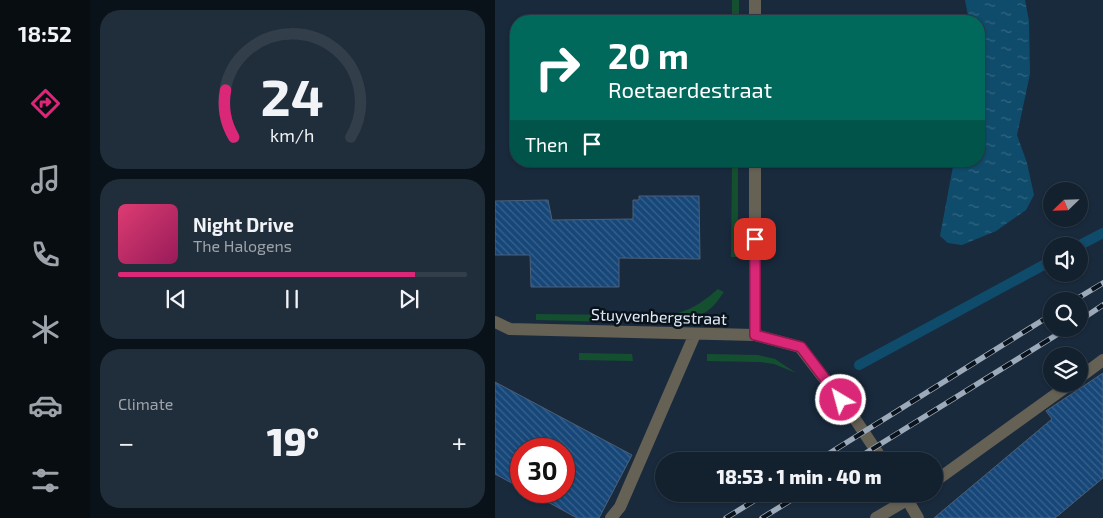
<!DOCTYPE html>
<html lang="en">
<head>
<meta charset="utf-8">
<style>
  :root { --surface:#13202e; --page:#202d3a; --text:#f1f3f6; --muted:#9da3aa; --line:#323e4a; --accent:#db2777 }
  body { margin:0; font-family:"Exo 2",sans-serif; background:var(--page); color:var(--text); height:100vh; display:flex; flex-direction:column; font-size:19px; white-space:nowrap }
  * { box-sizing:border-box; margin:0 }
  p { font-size:16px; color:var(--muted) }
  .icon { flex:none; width:28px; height:28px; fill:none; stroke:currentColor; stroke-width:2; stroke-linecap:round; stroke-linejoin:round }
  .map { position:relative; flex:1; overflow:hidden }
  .sheet { display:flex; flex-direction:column; gap:10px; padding:10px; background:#0a1219; width:405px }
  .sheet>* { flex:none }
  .guide { position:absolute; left:15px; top:15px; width:475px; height:152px; border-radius:20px; box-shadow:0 1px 4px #0004,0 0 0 1px var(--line); background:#00695c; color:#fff; overflow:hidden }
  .needle { width:32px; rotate:247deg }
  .buttons { position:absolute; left:548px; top:182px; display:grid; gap:10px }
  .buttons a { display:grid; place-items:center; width:45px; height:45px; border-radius:50%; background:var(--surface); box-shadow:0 1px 4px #0004,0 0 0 1px var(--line); font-size:25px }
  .speed { position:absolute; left:15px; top:438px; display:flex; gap:10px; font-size:25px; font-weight:700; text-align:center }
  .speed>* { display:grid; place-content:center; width:65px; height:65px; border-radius:50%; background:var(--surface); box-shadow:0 1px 4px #0004,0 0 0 1px var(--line); line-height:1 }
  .speed .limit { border:8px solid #d22; background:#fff; color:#111 }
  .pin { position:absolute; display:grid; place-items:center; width:42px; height:42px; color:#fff; margin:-21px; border-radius:10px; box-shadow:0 2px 8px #0006 }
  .me { position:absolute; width:55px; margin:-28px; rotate:323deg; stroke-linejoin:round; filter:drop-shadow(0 0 4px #0008) }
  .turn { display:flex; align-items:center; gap:18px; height:105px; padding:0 15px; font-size:22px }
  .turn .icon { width:65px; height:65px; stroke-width:2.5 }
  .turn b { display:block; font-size:35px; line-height:42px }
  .then { display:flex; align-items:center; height:48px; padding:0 15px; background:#0003; gap:10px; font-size:19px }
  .big { font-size:38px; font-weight:800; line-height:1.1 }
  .sheet .widget { flex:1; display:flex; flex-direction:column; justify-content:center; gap:8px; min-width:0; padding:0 18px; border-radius:20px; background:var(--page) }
  .sheet .dial { align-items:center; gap:0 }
  .dial svg { height:130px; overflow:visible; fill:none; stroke:var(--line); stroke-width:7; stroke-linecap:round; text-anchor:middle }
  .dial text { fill:var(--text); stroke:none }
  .song { display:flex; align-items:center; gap:15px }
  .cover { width:60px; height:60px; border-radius:8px; background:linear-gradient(135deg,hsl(340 70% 55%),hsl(330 70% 35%)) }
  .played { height:5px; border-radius:2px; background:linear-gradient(90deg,var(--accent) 85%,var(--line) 85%) }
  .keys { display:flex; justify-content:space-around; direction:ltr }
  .heat { display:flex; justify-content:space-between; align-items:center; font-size:28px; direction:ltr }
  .trip { position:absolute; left:160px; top:452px; width:288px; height:50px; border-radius:25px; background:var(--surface); box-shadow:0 1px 4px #0004,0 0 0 1px var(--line); font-weight:800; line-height:50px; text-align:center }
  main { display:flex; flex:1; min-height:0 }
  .dock { display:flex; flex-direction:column; width:90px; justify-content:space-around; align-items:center; background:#080d12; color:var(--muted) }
  .dock .icon { width:35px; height:35px }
  .dock .selected { color:var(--accent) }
  .dock b { font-size:22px; color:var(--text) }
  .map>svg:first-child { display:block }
</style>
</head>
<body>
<main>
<nav class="dock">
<b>18:52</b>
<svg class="icon selected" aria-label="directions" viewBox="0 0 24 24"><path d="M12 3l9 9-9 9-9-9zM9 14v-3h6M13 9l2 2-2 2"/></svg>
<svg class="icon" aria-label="music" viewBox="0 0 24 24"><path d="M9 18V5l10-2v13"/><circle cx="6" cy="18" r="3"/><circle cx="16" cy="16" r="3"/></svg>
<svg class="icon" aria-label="phone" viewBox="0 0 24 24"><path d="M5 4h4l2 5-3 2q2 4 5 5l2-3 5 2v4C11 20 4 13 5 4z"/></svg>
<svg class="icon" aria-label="climate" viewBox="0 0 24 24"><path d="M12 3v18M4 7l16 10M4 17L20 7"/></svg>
<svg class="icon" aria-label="car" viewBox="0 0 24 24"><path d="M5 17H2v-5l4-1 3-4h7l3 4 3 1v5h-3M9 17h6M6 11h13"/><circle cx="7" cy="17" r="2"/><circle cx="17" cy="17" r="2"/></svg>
<svg class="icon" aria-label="filters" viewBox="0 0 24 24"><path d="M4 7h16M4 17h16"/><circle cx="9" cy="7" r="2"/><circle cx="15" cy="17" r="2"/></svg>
</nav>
<section class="sheet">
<div class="widget dial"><svg viewBox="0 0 100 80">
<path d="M14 69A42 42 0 1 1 86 69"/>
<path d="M14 69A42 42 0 0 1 9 40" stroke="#db2777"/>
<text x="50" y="56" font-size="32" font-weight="700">24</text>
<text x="50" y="72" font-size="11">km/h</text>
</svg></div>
<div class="widget">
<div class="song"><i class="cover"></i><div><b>Night Drive</b><p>The Halogens</p></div></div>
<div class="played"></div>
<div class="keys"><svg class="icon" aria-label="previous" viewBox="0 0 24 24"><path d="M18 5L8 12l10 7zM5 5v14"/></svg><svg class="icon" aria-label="pause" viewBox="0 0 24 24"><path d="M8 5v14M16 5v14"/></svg><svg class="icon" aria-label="next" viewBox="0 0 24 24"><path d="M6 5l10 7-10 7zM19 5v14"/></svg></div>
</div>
<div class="widget"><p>Climate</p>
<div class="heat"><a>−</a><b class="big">19°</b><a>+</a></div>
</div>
</section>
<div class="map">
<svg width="608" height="518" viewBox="0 0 608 518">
  <defs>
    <pattern id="water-ripples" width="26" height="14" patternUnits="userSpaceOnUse" patternTransform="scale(1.25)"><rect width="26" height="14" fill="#0f4c6b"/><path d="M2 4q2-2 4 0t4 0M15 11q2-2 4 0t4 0" fill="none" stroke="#326681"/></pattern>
    <pattern id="building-back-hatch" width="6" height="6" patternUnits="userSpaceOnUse" patternTransform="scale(1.25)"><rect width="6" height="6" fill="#174779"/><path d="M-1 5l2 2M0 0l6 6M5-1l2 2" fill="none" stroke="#38628d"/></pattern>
  </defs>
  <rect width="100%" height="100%" fill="#192a3d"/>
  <path fill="#145030" d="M237 0H244V21H237Z
    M237 161H243V257H236Z
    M223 289 229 292C225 297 221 304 216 308 196 325 167 322 143 321V313C181 317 194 314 223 289Z
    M41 314 123 315V322L41 320Z
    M84 353 137 354 138 361 84 360Z
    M212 354 263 355 280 359 301 373 279 364 265 362 212 361Z"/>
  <path fill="url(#water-ripples)" d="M470 0H530L534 21 535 74 522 135 532 163 539 195 531 210 501 231 467 245 453 243 445 236 459 161H484V21H474Z"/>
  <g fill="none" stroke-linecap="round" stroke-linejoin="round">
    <path stroke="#0f4c6b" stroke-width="10" d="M583 246 608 233
      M364 365 556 261"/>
  </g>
  <path fill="url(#building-back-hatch)" stroke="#4c5f75" d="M144 196H204L205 259 124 258V287H36L35 255H0V201L53 200 57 220 138 219V200H144Z
    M608 373V478L560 518H439L557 419 551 411Z
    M0 382 137 455 104 518H82L33 491H69V449H26V488L0 474Z"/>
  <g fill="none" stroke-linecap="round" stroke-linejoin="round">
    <path stroke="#666155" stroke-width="12" d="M260 21V0
      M0 322 15 329 260 335 305 347 358 416 388 461
      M260 335V161
      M584 378 608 360
      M439 482 575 384
      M409 494 423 518
      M116 518 125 507 200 334
      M381 518 422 494"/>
    <defs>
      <path id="rail" d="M578 301 608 283
        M584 321 608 305
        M322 461 556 315
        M358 461 571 329
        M231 518 270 494
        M267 518 306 494"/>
    </defs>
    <use href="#rail" stroke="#9daab9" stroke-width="5.5"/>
    <use href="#rail" stroke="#0a121b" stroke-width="4" stroke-dasharray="11" stroke-linecap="butt"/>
  </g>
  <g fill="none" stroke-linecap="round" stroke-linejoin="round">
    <defs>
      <path id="route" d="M260 239V335L306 347 346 400"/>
    </defs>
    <use href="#route" stroke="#8e194d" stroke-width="12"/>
    <use href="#route" stroke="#db2777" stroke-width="9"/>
  </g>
  <g text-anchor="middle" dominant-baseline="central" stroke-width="5" stroke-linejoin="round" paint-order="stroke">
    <g font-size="16" fill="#e1ecf9" stroke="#0a121b">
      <text transform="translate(164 316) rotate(2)">Stuyvenbergstraat</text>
    </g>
  </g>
</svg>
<div class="buttons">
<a><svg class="needle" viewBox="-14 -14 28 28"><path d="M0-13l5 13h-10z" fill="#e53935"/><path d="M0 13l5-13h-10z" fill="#9da3aa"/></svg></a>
<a><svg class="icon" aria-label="sound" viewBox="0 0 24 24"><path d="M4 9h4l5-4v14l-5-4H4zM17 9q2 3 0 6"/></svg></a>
<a><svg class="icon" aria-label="search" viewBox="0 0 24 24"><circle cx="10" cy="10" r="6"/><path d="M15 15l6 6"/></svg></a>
<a><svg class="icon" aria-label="layers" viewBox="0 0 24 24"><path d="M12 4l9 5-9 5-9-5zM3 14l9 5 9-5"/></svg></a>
</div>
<div class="speed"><div class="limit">30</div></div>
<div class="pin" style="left:260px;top:239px;background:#d93025"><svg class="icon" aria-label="arrive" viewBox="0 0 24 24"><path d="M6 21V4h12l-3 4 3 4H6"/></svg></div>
<svg class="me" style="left:346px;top:400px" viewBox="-20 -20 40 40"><circle r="17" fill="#db2777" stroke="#fff" stroke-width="3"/><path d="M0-11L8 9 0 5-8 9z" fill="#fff"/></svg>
<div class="trip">18:53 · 1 min · 40 m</div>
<div class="guide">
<div class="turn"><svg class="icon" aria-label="right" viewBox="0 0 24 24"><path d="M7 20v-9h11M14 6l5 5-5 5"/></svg><div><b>20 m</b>Roetaerdestraat</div></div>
<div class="then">Then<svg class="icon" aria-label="arrive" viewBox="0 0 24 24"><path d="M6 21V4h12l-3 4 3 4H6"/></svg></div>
</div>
</div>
</main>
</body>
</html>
